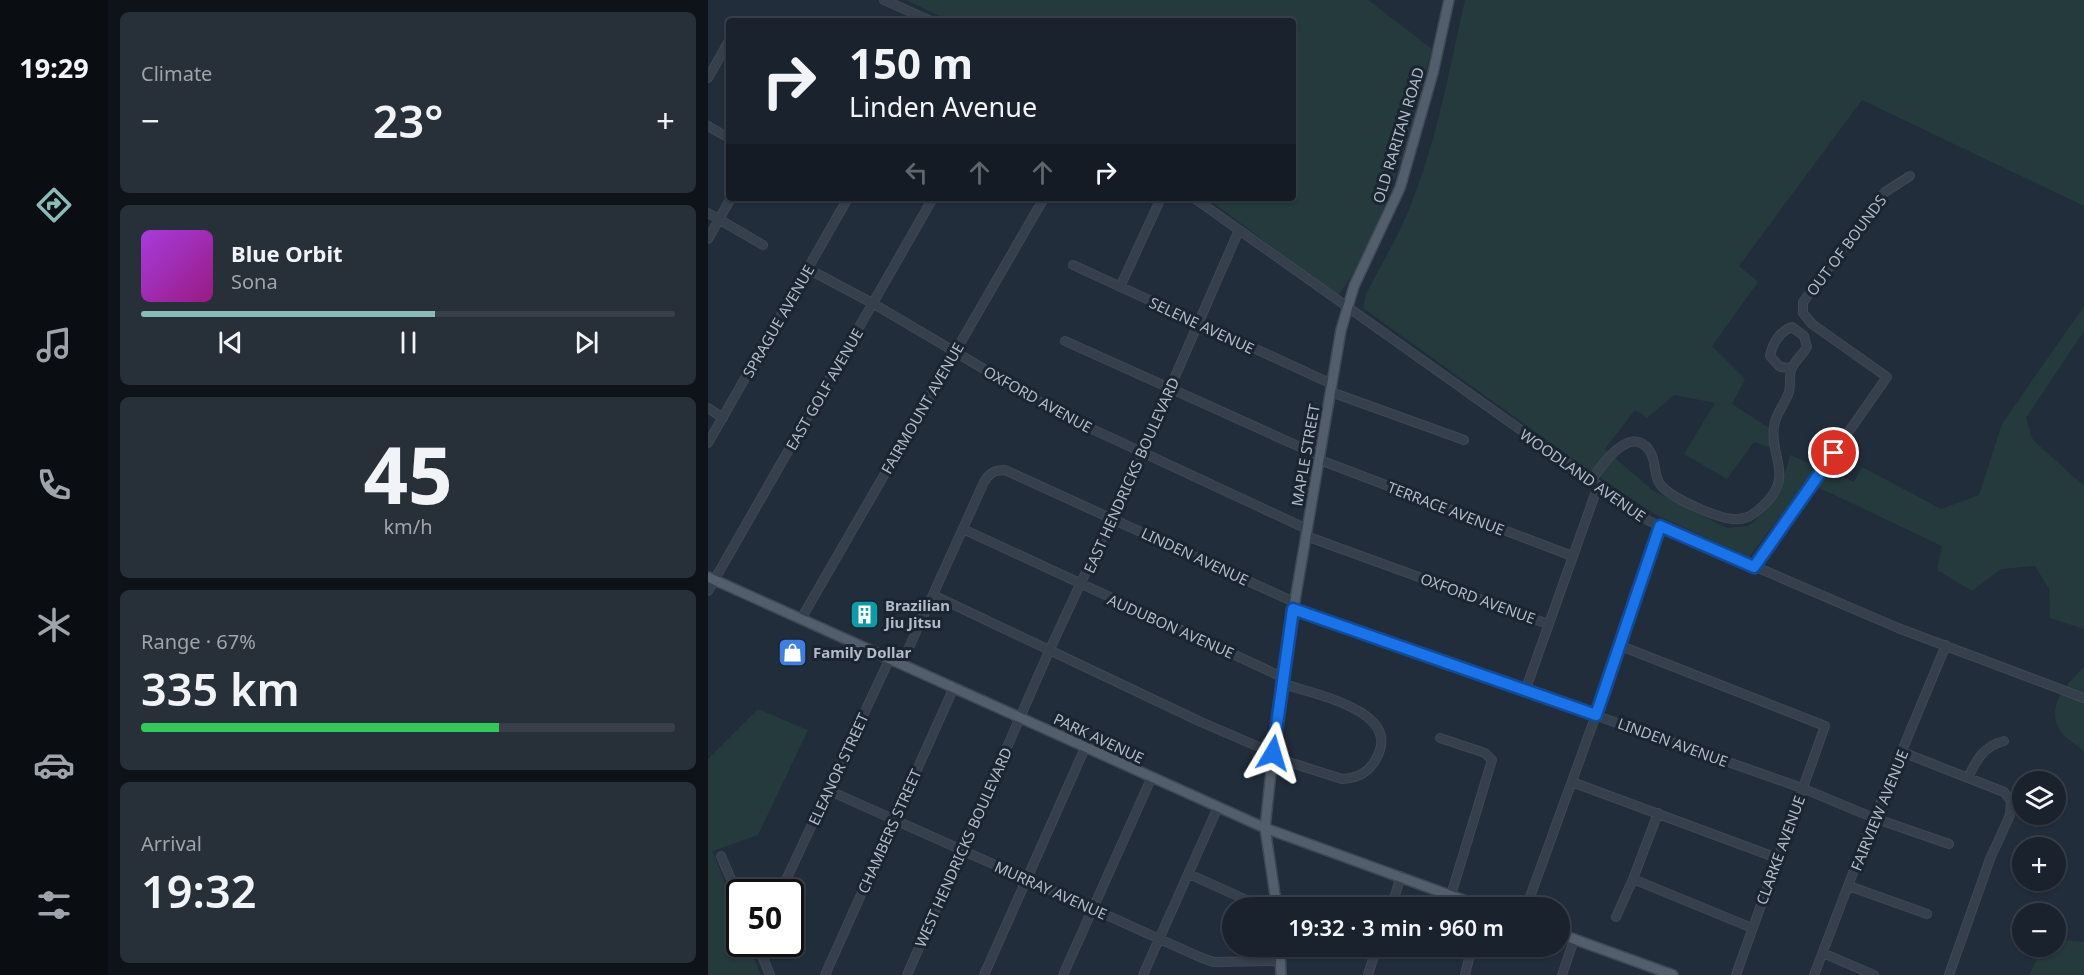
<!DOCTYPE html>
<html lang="en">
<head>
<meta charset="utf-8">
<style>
  :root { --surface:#1a222d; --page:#272f39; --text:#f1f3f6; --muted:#9fa4aa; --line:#383f49; --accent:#8bbbb9 }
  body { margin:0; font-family:"Noto Sans",sans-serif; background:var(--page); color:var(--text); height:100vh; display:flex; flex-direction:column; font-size:22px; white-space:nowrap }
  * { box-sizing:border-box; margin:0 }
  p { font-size:20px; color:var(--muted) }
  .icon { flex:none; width:33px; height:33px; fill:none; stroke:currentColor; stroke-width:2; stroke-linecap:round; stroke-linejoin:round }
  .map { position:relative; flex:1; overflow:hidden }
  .panel { display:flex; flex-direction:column; gap:12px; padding:12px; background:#0e1319; width:600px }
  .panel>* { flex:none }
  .hud { position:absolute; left:18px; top:18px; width:570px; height:183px; border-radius:6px; box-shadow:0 2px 4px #0004,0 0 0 2px var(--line); background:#1a222d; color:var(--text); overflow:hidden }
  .controls { position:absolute; left:1304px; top:771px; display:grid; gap:12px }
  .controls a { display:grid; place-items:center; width:54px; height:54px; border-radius:50%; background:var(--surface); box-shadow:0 2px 4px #0004,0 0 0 2px var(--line); font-size:30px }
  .speed { position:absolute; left:18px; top:879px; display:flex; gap:12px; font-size:30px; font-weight:700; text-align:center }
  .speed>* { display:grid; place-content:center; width:78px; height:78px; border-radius:50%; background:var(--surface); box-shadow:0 2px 4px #0004,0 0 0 2px var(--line); line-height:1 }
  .speed .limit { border:3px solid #111; border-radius:9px; background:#fff; color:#111 }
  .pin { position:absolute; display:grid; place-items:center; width:51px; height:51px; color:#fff; margin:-26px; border:3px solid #fff; border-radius:50%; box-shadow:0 2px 6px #0007 }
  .me { position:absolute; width:66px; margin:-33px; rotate:7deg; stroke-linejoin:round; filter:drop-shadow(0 0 4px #0008) }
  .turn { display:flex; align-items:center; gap:21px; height:126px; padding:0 24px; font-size:27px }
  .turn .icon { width:78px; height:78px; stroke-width:2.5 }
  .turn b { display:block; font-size:42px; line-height:51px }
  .lanes { display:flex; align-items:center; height:57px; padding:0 24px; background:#0003; justify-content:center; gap:30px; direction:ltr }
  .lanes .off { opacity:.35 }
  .big { font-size:45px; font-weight:600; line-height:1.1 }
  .panel .widget { flex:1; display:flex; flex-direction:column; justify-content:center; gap:9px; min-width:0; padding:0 21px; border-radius:9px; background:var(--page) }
  .panel .dial { align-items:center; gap:0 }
  .dial b { font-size:78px; line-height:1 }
  .song { display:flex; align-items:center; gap:18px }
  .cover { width:72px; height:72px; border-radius:9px; background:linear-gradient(135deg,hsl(280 70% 55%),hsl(310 70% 35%)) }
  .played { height:6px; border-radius:3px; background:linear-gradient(90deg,var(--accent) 55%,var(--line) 55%) }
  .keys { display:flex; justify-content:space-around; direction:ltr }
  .heat { display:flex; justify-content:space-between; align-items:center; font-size:33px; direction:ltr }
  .charge { height:9px; border-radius:4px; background:linear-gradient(90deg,#34c759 67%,var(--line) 0) }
  .trip { position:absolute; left:514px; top:897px; width:348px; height:60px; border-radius:30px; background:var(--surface); box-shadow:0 2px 4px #0004,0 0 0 2px var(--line); font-weight:600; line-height:60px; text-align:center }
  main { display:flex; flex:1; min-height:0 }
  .dock { display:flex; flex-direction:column; width:108px; justify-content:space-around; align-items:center; background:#0a0e12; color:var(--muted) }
  .dock .icon { width:42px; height:42px }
  .dock .selected { color:var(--accent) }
  .dock b { font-size:27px; color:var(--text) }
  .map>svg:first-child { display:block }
</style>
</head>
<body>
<main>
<nav class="dock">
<b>19:29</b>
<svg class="icon selected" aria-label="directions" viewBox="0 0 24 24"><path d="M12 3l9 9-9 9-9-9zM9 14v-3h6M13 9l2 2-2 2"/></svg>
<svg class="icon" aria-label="music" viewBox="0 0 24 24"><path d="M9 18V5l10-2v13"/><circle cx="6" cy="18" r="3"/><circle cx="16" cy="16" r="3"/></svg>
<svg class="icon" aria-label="phone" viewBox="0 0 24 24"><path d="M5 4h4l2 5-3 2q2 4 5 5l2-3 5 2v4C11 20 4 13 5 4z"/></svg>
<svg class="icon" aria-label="climate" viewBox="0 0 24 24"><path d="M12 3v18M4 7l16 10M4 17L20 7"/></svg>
<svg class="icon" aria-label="car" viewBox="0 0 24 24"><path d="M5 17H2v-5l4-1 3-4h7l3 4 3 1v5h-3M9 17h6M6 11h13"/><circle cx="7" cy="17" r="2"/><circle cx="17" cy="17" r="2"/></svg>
<svg class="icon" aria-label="filters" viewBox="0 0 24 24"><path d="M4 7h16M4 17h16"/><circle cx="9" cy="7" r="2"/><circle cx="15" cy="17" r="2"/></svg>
</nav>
<section class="panel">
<div class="widget"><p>Climate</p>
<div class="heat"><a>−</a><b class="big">23°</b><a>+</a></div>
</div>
<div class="widget">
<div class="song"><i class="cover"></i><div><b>Blue Orbit</b><p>Sona</p></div></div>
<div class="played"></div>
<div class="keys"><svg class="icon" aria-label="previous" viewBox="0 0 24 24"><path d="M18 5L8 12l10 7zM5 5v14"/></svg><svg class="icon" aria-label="pause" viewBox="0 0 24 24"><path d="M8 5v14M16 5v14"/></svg><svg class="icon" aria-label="next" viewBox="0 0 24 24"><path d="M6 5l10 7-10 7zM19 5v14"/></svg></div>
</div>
<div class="widget dial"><b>45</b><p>km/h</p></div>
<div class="widget"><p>Range · 67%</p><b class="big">335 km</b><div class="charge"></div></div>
<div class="widget"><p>Arrival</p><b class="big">19:32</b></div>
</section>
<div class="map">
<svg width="1376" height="975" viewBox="0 0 1376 975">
  <rect width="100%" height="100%" fill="#222d3c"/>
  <path fill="#243a3d" d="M198 0H660L724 49C705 119 689 188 655 253 648 268 641 283 629 296L499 198H585V21H242Z
    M757 0H1376V206L1154 100 1031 266 1050 282 1004 346 1037 379 1024 404 1061 428 1063 448 1046 442 1019 479 976 454 1007 403 966 395 939 418 927 410 897 449 944 490 1019 528 1040 526 1057 512 1071 495 1082 455 1146 482 1154 467 1233 509 1271 495 1294 424 1376 306V331L1318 418 1325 440 1376 486V629L1342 618 1341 589 1327 566 1293 569 1264 591 1229 570 1234 546 1099 482 1041 557 948 515 880 470 655 308 658 294C672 267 688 240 700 212 728 145 741 71 757 0Z
    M1376 667V751C1369 745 1355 737 1351 729 1338 704 1360 683 1376 667Z
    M50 709 100 730 50 835 5 851 31 922 32 944H39L53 975H0V759Z
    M1347 939 1376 942V975H1321L1335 947 1347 946Z"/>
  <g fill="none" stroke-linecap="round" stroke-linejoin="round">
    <defs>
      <path id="minor" d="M176 0 223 21
        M0 78 21 41
        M0 126 21 138
        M486 198 941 521 1190 628 1376 698
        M0 213 55 245
        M0 239 23 198
        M365 265 624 384
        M100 269 166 304 352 414 599 529
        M412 287 453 198
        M357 341 612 456
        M623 392 756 440
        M0 408 15 418
        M0 443 140 198
        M612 460 864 556
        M883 481C892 467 922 423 941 450 949 460 945 475 952 484 962 498 1014 521 1030 519 1040 519 1047 513 1054 507 1088 476 1061 457 1066 426 1068 413 1077 404 1081 392 1083 385 1081 377 1083 370 1085 363 1095 354 1099 347L1096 336 1084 327C1072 331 1064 344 1062 356L1072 367 1083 368
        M255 529 574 677
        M598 536 840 624
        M1046 567 1179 377 1104 324 1095 313V302L1177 192 1202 176
        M0 591 225 198
        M225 595 493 722 565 753
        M585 609 1094 788 1166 818 1241 844
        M93 619 336 198
        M913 646 1117 726 1028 975
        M194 663 276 482C281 473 287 470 297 470L586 602
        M817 691 890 486
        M732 738 777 753 784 760 743 895
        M1194 752 1296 792 1303 801 1302 815 1282 859 1241 975
        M565 757 634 779C650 778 660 773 668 759 696 710 604 694 573 683
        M1260 778C1268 760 1276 746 1296 741
        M864 782 1069 858
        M120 790 494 958 506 962 572 961
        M950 813 925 879 1044 928
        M13 856 32 900
        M481 874 556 908
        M78 880 182 658
        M1141 886 1219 914
        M683 908 693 876
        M818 908 913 646 952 527
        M908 917 925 879
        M49 944 62 975
        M1115 953 1166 975
        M117 975 246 687
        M199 975 342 649 434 452 531 230
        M276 975 377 748
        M355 975 443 779
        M435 975 510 807
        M660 975 669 946
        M757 975 764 946
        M854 975 866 940
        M1106 975 1166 818 1238 645"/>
      <path id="major" d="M0 577 557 828 777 908
        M569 908 557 828 565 753 574 677 633 330 646 286 692 188 725 73 741 0
        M852 934 965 975
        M572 946 573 975"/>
    </defs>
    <use href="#minor" stroke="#3f4855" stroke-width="10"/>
    <use href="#major" stroke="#3f4855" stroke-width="12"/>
    <use href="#minor" stroke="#363f4c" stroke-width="8"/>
    <use href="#major" stroke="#535e6c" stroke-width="9"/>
  </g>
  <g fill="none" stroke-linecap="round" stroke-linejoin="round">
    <defs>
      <path id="route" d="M565 753 585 609 888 715 952 526 1046 567 1126 453"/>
    </defs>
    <use href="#route" stroke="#114b97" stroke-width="15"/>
    <use href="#route" stroke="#1a73e8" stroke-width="10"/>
  </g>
  <defs>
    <symbol id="building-square" viewBox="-11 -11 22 22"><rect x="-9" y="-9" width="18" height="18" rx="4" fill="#0f9aa8" stroke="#1b2431"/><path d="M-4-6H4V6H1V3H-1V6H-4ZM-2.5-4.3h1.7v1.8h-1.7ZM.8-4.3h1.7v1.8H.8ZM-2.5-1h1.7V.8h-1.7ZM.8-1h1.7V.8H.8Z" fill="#fff"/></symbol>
    <symbol id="shop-square" viewBox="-11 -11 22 22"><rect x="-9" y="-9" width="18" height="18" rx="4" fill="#3f7fe0" stroke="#1b2431"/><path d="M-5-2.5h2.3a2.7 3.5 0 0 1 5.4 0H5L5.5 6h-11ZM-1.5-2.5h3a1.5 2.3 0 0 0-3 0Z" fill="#fff"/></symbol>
  </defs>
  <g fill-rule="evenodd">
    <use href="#building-square" x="140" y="598" width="33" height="33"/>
    <use href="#shop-square" x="68" y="636" width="33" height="33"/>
  </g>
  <g text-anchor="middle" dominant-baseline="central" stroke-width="6" stroke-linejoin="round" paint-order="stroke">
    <g font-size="15" fill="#b1bac8" stroke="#1b2431">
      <text transform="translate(690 135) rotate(-73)">OLD RARITAN ROAD</text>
      <text transform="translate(1138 245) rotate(-53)">OUT OF BOUNDS</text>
      <text transform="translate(70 321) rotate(-60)">SPRAGUE AVENUE</text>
      <text transform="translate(494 325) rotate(25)">SELENE AVENUE</text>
      <text transform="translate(116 389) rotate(-60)">EAST GOLF AVENUE</text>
      <text transform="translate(330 399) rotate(29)">OXFORD AVENUE</text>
      <text transform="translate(214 408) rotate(-60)">FAIRMOUNT AVENUE</text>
      <text transform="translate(597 455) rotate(-80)">MAPLE STREET</text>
      <text transform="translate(423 475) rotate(-66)">EAST HENDRICKS BOULEVARD</text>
      <text transform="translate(875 475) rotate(35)">WOODLAND AVENUE</text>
      <text transform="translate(738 508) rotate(21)">TERRACE AVENUE</text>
      <text transform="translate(487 556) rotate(25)">LINDEN AVENUE</text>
      <text transform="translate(770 598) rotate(20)">OXFORD AVENUE</text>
      <text transform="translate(463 626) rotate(24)">AUDUBON AVENUE</text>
      <text transform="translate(391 738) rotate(25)">PARK AVENUE</text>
      <text transform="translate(965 742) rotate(20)">LINDEN AVENUE</text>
      <text transform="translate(130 769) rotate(-65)">ELEANOR STREET</text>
      <text transform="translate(1171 810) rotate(-68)">FAIRVIEW AVENUE</text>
      <text transform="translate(181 831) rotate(-66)">CHAMBERS STREET</text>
      <text transform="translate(255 847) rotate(-66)">WEST HENDRICKS BOULEVARD</text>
      <text transform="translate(1072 850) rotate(-70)">CLARKE AVENUE</text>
      <text transform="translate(343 890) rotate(24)">MURRAY AVENUE</text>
    </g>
    <g font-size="15" font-weight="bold" fill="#b1bac8" stroke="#1b2431" text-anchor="start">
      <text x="177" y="605">Brazilian<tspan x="177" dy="17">Jiu Jitsu</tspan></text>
      <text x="105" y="652">Family Dollar</text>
    </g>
  </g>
</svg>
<div class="controls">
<a><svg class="icon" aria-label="layers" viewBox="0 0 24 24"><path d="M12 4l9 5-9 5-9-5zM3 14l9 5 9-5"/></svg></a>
<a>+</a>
<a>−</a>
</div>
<div class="speed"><div class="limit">50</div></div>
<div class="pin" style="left:1126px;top:453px;background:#d93025"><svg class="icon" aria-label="arrive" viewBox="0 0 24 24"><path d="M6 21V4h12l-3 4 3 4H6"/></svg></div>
<svg class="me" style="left:565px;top:753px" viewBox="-20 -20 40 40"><path d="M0-17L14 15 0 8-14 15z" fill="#1a73e8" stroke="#fff" stroke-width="4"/></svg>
<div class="trip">19:32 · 3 min · 960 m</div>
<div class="hud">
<div class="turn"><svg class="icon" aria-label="right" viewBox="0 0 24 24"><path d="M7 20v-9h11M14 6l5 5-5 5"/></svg><div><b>150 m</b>Linden Avenue</div></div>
<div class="lanes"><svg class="icon off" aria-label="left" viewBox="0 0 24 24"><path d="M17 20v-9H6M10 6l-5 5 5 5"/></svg><svg class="icon off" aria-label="ahead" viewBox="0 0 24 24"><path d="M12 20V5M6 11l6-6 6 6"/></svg><svg class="icon off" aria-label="ahead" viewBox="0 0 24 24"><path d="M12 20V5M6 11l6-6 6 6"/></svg><svg class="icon" aria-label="right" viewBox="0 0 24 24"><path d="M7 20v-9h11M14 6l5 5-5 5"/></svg></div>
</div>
</div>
</main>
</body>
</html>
